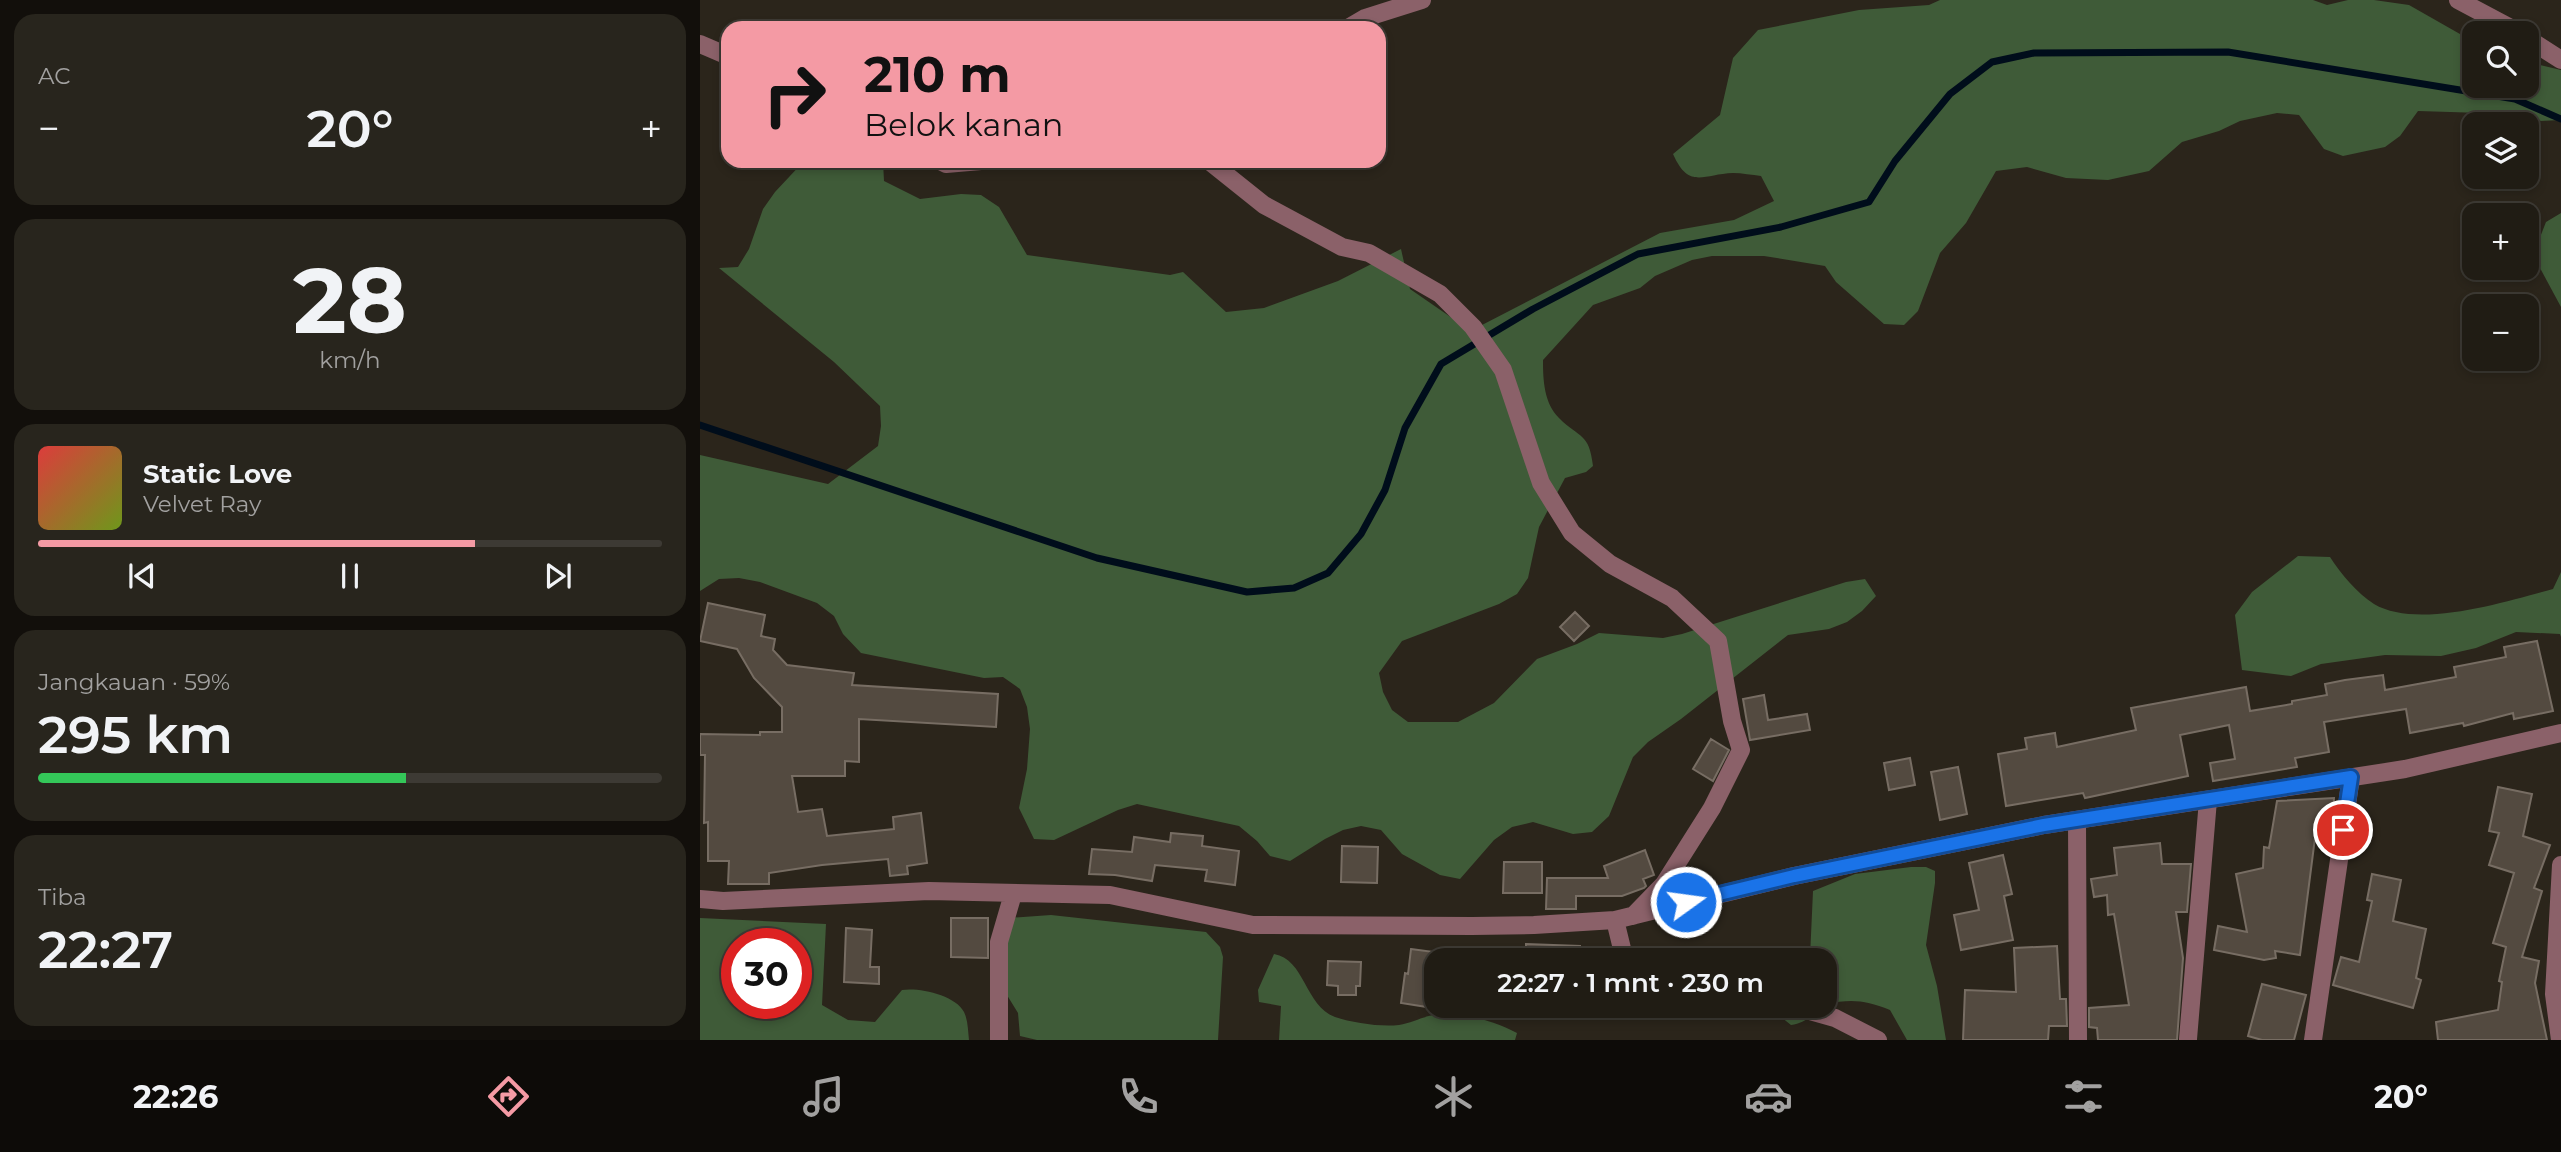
<!DOCTYPE html>
<html lang="id">
<head>
<meta charset="utf-8">
<style>
  :root { --surface:#201c14; --page:#28251d; --text:#f1f3f6; --muted:#a2a1a0; --line:#3d3a34; --accent:#f49aa4 }
  body { margin:0; font-family:Montserrat,sans-serif; background:var(--page); color:var(--text); height:100vh; display:flex; flex-direction:column; font-size:26px; white-space:nowrap }
  * { box-sizing:border-box; margin:0 }
  p { font-size:23px; color:var(--muted) }
  .icon { flex:none; width:38px; height:38px; fill:none; stroke:currentColor; stroke-width:2; stroke-linecap:round; stroke-linejoin:round }
  .map { position:relative; flex:1; overflow:hidden }
  .details { display:flex; flex-direction:column; gap:14px; padding:14px; background:#120f0b; width:700px }
  .details>* { flex:none }
  .top-card { position:absolute; left:21px; top:21px; width:665px; height:147px; border-radius:21px; box-shadow:0 4px 10px #0003,0 0 0 2px var(--line); background:#f49aa4; color:#111; overflow:hidden }
  .fabs { position:absolute; left:1762px; top:21px; display:grid; gap:14px }
  .fabs a { display:grid; place-items:center; width:77px; height:77px; border-radius:14px; background:var(--surface); box-shadow:0 4px 10px #0003,0 0 0 2px var(--line); font-size:35px }
  .speed { position:absolute; left:21px; top:928px; display:flex; gap:14px; font-size:35px; font-weight:700; text-align:center }
  .speed>* { display:grid; place-content:center; width:91px; height:91px; border-radius:50%; background:var(--surface); box-shadow:0 4px 10px #0003,0 0 0 2px var(--line); line-height:1 }
  .speed .limit { border:10px solid #d22; background:#fff; color:#111 }
  .pin { position:absolute; display:grid; place-items:center; width:60px; height:60px; color:#fff; margin:-30px; border:4px solid #fff; border-radius:50%; box-shadow:0 2px 7px #0007 }
  .me { position:absolute; width:77px; margin:-38px; rotate:76deg; stroke-linejoin:round; filter:drop-shadow(0 0 5px #0008) }
  .turn { display:flex; align-items:center; gap:24px; height:147px; padding:0 28px; font-size:32px }
  .turn .icon { width:91px; height:91px; stroke-width:2.5 }
  .turn b { display:block; font-size:49px; line-height:60px }
  .big { font-size:52px; font-weight:600; line-height:1.1 }
  .details .widget { flex:1; display:flex; flex-direction:column; justify-content:center; gap:10px; min-width:0; padding:0 24px; border-radius:21px; background:var(--page) }
  .details .dial { align-items:center; gap:0 }
  .dial b { font-size:91px; line-height:1 }
  .song { display:flex; align-items:center; gap:21px }
  .cover { width:84px; height:84px; border-radius:10px; background:linear-gradient(135deg,hsl(0 70% 55%),hsl(80 70% 35%)) }
  .played { height:7px; border-radius:4px; background:linear-gradient(90deg,var(--accent) 70%,var(--line) 70%) }
  .keys { display:flex; justify-content:space-around; direction:ltr }
  .heat { display:flex; justify-content:space-between; align-items:center; font-size:38px; direction:ltr }
  .charge { height:10px; border-radius:5px; background:linear-gradient(90deg,#34c759 59%,var(--line) 0) }
  .trip { position:absolute; left:724px; top:948px; width:413px; height:70px; border-radius:21px; background:var(--surface); box-shadow:0 4px 10px #0003,0 0 0 2px var(--line); font-weight:600; line-height:70px; text-align:center }
  .tab-bar { display:flex; height:112px; justify-content:space-around; align-items:center; background:#0d0b08; color:var(--muted) }
  .tab-bar .icon { width:49px; height:49px }
  .tab-bar .selected { color:var(--accent) }
  .tab-bar b { font-size:32px; color:var(--text) }
  main { display:flex; flex:1; min-height:0 }
  .map>svg:first-child { display:block }
</style>
</head>
<body>
<main>
<section class="details">
<div class="widget"><p>AC</p>
<div class="heat"><a>−</a><b class="big">20°</b><a>+</a></div>
</div>
<div class="widget dial"><b>28</b><p>km/h</p></div>
<div class="widget">
<div class="song"><i class="cover"></i><div><b>Static Love</b><p>Velvet Ray</p></div></div>
<div class="played"></div>
<div class="keys"><svg class="icon" aria-label="previous" viewBox="0 0 24 24"><path d="M18 5L8 12l10 7zM5 5v14"/></svg><svg class="icon" aria-label="pause" viewBox="0 0 24 24"><path d="M8 5v14M16 5v14"/></svg><svg class="icon" aria-label="next" viewBox="0 0 24 24"><path d="M6 5l10 7-10 7zM19 5v14"/></svg></div>
</div>
<div class="widget"><p>Jangkauan · 59%</p><b class="big">295 km</b><div class="charge"></div></div>
<div class="widget"><p>Tiba</p><b class="big">22:27</b></div>
</section>
<div class="map">
<svg width="1861" height="1040" viewBox="0 0 1861 1040">
  <rect width="100%" height="100%" fill="#2b251b"/>
  <path fill="#3f5b38" fill-rule="evenodd" d="M1240 0H1613L1627 5 1648 0H1674L1709 5 1774 42V86H1827V62L1861 70V120L1817 122 1782 113 1718 111 1700 136 1685 147 1643 156 1624 149 1599 115 1577 113 1540 121 1519 131 1482 142 1449 171 1408 180 1366 178 1327 167 1296 171 1266 223 1240 253 1218 311 1204 325 1184 324 1136 282 1125 266 1064 256H1012L992 260 955 276 940 288 893 305 843 360C843 380 844 403 859 418 880 439 889 432 893 466L886 472 865 478 839 527 828 578 817 594 799 604 702 641 679 673 683 692 692 710 708 722H758L794 703 837 659 877 644 899 633 963 638 982 634 1146 582 1165 579 1176 596 1162 611 1147 622 1129 629 1088 635 981 719 948 742 933 757 909 816 892 832 873 834 833 822 812 827 794 840 760 879 740 875 702 854 681 830 661 826 643 830 625 839 590 861 570 856 557 841 539 826 437 804 418 810 354 840 334 839 319 808 327 769 330 729 327 707 320 689 303 677 284 678 161 653 143 634 134 616 117 603 60 582 39 578 19 579 0 591V455L128 484 178 446 181 426 180 406 134 362 19 268 38 267 49 249 63 209 75 192 104 161H183L184 181 220 199 261 194 281 195 299 207 327 255 470 275 483 272 526 312 564 308 638 281 701 249 710 289 752 318 782 325 960 233 1034 220 1074 201 1061 176C1052 175 1042 173 1033 173 1003 174 989 190 973 154L1020 115 1033 58 1058 30 1159 10 1229 5Z
    M1861 213V307L1833 255 1846 222Z
    M1598 556 1630 557C1641 574 1657 593 1674 604 1718 630 1807 601 1853 589L1861 572V637L1860 634 1816 632 1776 648 1741 656 1685 655 1621 664 1591 676 1542 670 1535 615 1552 592Z
    M1211 867H1226L1235 871V883L1226 945 1237 986 1246 1040H1207L1190 1010C1165 1000 1152 999 1125 1004V961H1105L1110 957 1113 891 1155 874Z
    M351 915 506 932 520 947 523 957 518 1040H337L320 1036 318 1013 302 987 307 918Z
    M0 918 126 924 122 1005 148 1020 175 1022 202 990C218 987 256 995 264 1012 268 1020 268 1031 269 1040H0ZM96 943V1003H37V943Z
    M574 954C605 959 605 1006 635 1017 653 1023 680 1027 699 1025 713 1023 725 1015 740 1014 765 1013 795 1021 817 1033L815 1040H579L581 1006 559 1002 558 990Z
    M1073 1006H1122C1112 1016 1105 1023 1091 1025L1076 1013Z"/>
  <g fill="none" stroke-linecap="round" stroke-linejoin="round">
    <path stroke="#000d1b" stroke-width="7" d="M0 425 397 558 547 592 594 588 628 573 661 534 685 490 705 428 741 364 833 309 938 254 1081 227 1169 202 1195 161 1250 94 1292 62 1334 53 1528 52 1815 99 1861 119"/>
  </g>
  <path fill="#534a40" stroke="#776d63" stroke-width="2" d="M8 603 65 615 61 636 75 639 73 650 87 665 154 673 152 685 298 694 296 727 159 719V762L145 761V776H92L98 812 122 809 127 836 194 829 193 817 221 813 227 863 207 866 208 874 190 876 188 859 122 865 69 873V884H28L29 861H8V822L4 823 5 755H0V734L60 735V732H82V707L54 678 37 649 0 641Z
    M875 612 889 626 874 641 860 627Z
    M1837 641 1853 711 1814 719 1813 713 1764 726 1763 723 1710 733 1706 709 1624 722 1629 752 1595 758 1597 767 1513 781 1510 763 1535 759 1529 725 1480 735 1488 776 1385 798 1383 793 1306 806 1298 754 1327 749 1325 738 1355 733 1357 747 1436 730 1431 708 1546 687 1550 711 1592 704V701L1627 695 1625 684 1645 680 1683 675 1685 690 1756 677 1754 667 1806 657 1804 647Z
    M1064 695 1068 720 1107 714 1110 730 1050 740 1043 699Z
    M1011 739 1029 750 1013 781 993 769Z
    M1210 758 1215 785 1189 790 1184 763Z
    M1258 767 1267 814 1240 820 1231 772Z
    M1798 787 1832 794 1823 836 1850 845 1834 888 1842 891 1822 957 1839 961 1835 983 1847 1040H1738L1736 1022 1798 1010 1802 982 1799 981 1806 947 1793 943 1814 873 1789 865 1799 833 1789 831Z
    M1634 798 1632 829 1616 830 1600 955 1575 951 1576 958 1564 960 1514 950 1518 926 1547 932 1536 874 1563 868 1564 847 1569 848 1577 801Z
    M471 833 503 836 502 846 539 851 535 885 505 881 507 870 455 865 452 881 415 875 389 874 392 849 432 852 434 837 470 842Z
    M1460 843 1462 864H1491L1487 912H1476L1483 958 1477 1040H1398L1397 1028 1389 1027V1008L1429 1005 1414 914 1408 915 1407 895 1394 897 1391 879 1417 875 1414 848Z
    M642 846 678 847 677 883 641 882Z
    M945 850 954 875 943 879 946 886 944 888 922 896H876V909H846L847 878H908L904 866Z
    M1303 855 1312 894 1304 896 1313 940 1261 950 1254 915 1279 910 1269 863Z
    M804 862H842V893H803Z
    M1672 874 1701 880 1693 921 1726 929 1716 978 1721 980 1713 1008 1633 985 1641 957 1659 962 1672 901 1667 900Z
    M251 918H288V958L251 957Z
    M146 928 172 930 170 967H179V984L144 982Z
    M826 944 880 946V961H826Z
    M1357 946 1360 999H1366L1367 1026H1349L1348 1040H1263L1265 990 1316 992 1314 948Z
    M711 949 734 952 727 1007 701 1003 705 973 708 974Z
    M628 961 661 962 660 986H656V995H638V986L627 985Z
    M1562 984 1606 995 1594 1040H1562L1548 1036Z"/>
  <g fill="none" stroke-linecap="round" stroke-linejoin="round">
    <path stroke="#8b6169" stroke-width="18" d="M1758 0 1820 33
      M648 28 665 18 722 0
      M1827 38 1861 60
      M0 44 28 56
      M240 161 246 164 281 161
      M509 161 564 205 642 247 669 253 740 294 773 327 803 370 841 483 872 533 910 564 972 598 1018 641 1032 721 1041 750 1012 808 964 884 933 916
      M1377 820 1378 1040
      M0 899 23 901 229 891 410 895 553 925 772 926 834 925 915 920 1094 876 1344 825 1705 769 1861 733
      M915 920 924 957 928 961
      M1092 1006 1135 1018 1178 1040
      M1488 1039 1508 800
      M299 1040V942L313 894
      M1613 1040 1651 777
      M1860 1040 1854 994 1861 865"/>
  </g>
  <g fill="none" stroke-linecap="round" stroke-linejoin="round">
    <defs>
      <path id="route" d="M986 902 1094 876 1344 825 1651 777 1643 830"/>
    </defs>
    <use href="#route" stroke="#114b97" stroke-width="18"/>
    <use href="#route" stroke="#1a73e8" stroke-width="12"/>
  </g>
</svg>
<div class="fabs">
<a><svg class="icon" aria-label="search" viewBox="0 0 24 24"><circle cx="10" cy="10" r="6"/><path d="M15 15l6 6"/></svg></a>
<a><svg class="icon" aria-label="layers" viewBox="0 0 24 24"><path d="M12 4l9 5-9 5-9-5zM3 14l9 5 9-5"/></svg></a>
<a>+</a>
<a>−</a>
</div>
<div class="speed"><div class="limit">30</div></div>
<div class="pin" style="left:1643px;top:830px;background:#d93025"><svg class="icon" aria-label="arrive" viewBox="0 0 24 24"><path d="M6 21V4h12l-3 4 3 4H6"/></svg></div>
<svg class="me" style="left:986px;top:902px" viewBox="-20 -20 40 40"><circle r="17" fill="#1a73e8" stroke="#fff" stroke-width="3"/><path d="M0-11L8 9 0 5-8 9z" fill="#fff"/></svg>
<div class="trip">22:27 · 1 mnt · 230 m</div>
<div class="top-card">
<div class="turn"><svg class="icon" aria-label="right" viewBox="0 0 24 24"><path d="M7 20v-9h11M14 6l5 5-5 5"/></svg><div><b>210 m</b>Belok kanan</div></div>
</div>
</div>
</main>
<nav class="tab-bar">
<b>22:26</b>
<svg class="icon selected" aria-label="directions" viewBox="0 0 24 24"><path d="M12 3l9 9-9 9-9-9zM9 14v-3h6M13 9l2 2-2 2"/></svg>
<svg class="icon" aria-label="music" viewBox="0 0 24 24"><path d="M9 18V5l10-2v13"/><circle cx="6" cy="18" r="3"/><circle cx="16" cy="16" r="3"/></svg>
<svg class="icon" aria-label="phone" viewBox="0 0 24 24"><path d="M5 4h4l2 5-3 2q2 4 5 5l2-3 5 2v4C11 20 4 13 5 4z"/></svg>
<svg class="icon" aria-label="climate" viewBox="0 0 24 24"><path d="M12 3v18M4 7l16 10M4 17L20 7"/></svg>
<svg class="icon" aria-label="car" viewBox="0 0 24 24"><path d="M5 17H2v-5l4-1 3-4h7l3 4 3 1v5h-3M9 17h6M6 11h13"/><circle cx="7" cy="17" r="2"/><circle cx="17" cy="17" r="2"/></svg>
<svg class="icon" aria-label="filters" viewBox="0 0 24 24"><path d="M4 7h16M4 17h16"/><circle cx="9" cy="7" r="2"/><circle cx="15" cy="17" r="2"/></svg>
<b>20°</b>
</nav>
</body>
</html>
